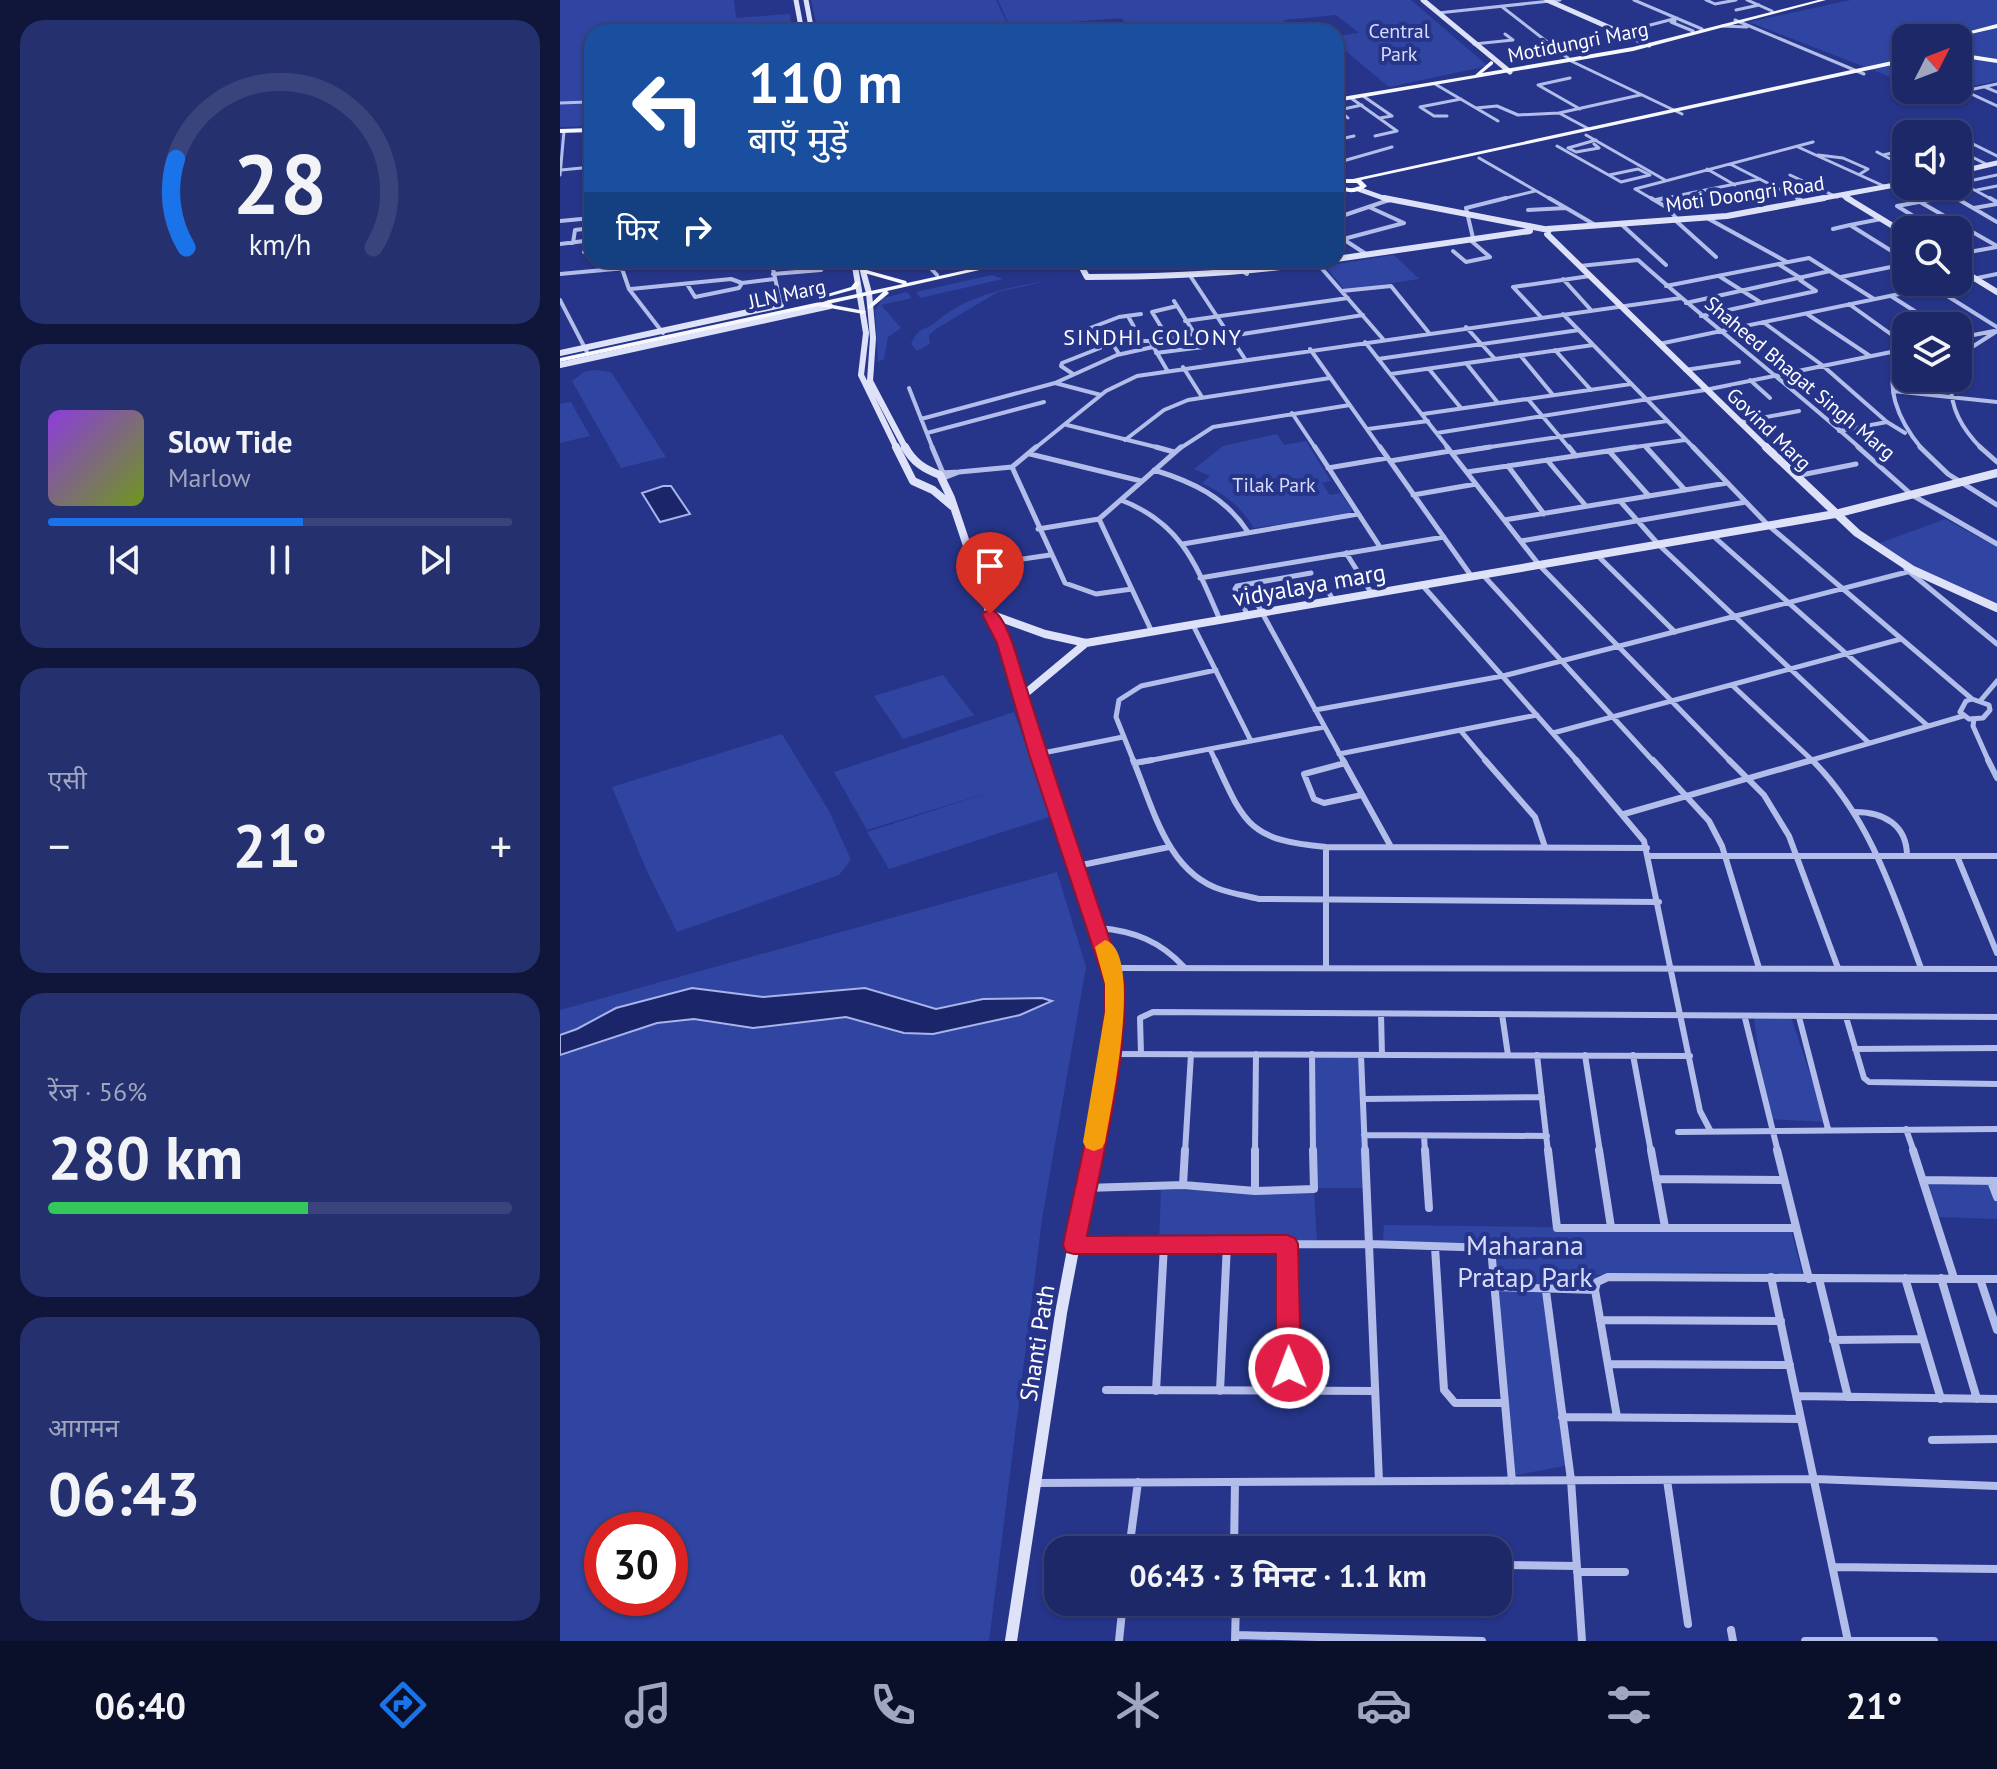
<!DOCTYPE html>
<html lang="hi">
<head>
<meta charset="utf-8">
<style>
  :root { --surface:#1c2868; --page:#25306e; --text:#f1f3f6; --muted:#a0a6c0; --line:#3a447c; --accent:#1a73e8 }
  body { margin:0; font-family:"PT Sans","Noto Sans Devanagari",sans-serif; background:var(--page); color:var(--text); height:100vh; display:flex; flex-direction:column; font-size:30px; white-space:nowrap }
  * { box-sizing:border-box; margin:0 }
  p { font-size:26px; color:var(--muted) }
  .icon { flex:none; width:44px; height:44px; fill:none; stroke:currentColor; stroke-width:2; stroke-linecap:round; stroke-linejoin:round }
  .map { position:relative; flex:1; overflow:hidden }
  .details { display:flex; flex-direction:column; gap:20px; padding:20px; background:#0f1639; width:560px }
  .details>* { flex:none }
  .top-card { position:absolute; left:24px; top:24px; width:760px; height:244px; border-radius:24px; box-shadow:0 2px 6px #0004,0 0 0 2px var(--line); background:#1a4fa0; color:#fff; overflow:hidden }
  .needle { width:52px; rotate:48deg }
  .buttons { position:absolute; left:1332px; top:24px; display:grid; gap:16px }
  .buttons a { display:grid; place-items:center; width:80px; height:80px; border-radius:16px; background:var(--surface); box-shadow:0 2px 6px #0004,0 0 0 2px var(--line); font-size:40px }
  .speed { position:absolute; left:24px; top:1512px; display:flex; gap:16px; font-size:40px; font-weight:700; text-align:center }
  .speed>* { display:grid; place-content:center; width:104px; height:104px; border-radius:50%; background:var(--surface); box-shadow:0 2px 6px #0004,0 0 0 2px var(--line); line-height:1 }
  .speed .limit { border:12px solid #d22; background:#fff; color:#111 }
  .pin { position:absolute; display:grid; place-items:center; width:68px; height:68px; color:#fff; margin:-82px -34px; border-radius:50% 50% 50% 0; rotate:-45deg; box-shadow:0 0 8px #0007 }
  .pin .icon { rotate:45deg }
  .me { position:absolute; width:88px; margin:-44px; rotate:359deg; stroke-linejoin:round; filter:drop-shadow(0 0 6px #0008) }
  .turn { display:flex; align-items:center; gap:28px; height:168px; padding:0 32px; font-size:36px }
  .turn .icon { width:104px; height:104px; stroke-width:2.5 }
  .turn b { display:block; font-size:56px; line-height:68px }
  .then { display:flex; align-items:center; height:76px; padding:0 32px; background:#0003; gap:16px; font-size:30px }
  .big { font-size:60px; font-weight:700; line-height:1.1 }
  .details .card { flex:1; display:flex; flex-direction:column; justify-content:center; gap:12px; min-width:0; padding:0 28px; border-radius:24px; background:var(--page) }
  .details .dial { align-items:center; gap:0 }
  .dial svg { height:208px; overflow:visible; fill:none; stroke:var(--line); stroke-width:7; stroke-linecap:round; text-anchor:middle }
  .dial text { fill:var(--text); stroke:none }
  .song { display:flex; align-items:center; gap:24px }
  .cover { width:96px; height:96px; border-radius:12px; background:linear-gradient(135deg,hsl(270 70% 55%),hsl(80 70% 35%)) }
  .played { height:8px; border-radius:4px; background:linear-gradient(90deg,var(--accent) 55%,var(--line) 55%) }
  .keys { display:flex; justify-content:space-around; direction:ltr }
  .heat { display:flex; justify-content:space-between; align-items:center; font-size:44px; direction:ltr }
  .charge { height:12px; border-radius:6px; background:linear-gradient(90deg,#34c759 56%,var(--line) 0) }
  .trip { position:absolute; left:484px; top:1536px; width:468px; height:80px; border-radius:24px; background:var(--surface); box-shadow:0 2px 6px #0004,0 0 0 2px var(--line); font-weight:700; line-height:80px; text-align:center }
  .dock { display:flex; height:128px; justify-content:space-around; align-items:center; background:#0b102a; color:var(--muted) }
  .dock .icon { width:56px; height:56px }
  .dock .current { color:var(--accent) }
  .dock b { font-size:36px; color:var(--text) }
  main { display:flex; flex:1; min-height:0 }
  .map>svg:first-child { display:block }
</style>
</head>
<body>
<main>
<section class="details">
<div class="card dial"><svg viewBox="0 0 100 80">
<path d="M14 69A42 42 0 1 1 86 69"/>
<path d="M14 69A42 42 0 0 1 10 35" stroke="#1a73e8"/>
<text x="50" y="56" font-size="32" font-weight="700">28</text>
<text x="50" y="72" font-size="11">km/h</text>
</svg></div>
<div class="card">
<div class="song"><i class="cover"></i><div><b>Slow Tide</b><p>Marlow</p></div></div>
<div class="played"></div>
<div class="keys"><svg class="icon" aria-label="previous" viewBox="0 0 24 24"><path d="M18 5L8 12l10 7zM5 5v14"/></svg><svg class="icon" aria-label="pause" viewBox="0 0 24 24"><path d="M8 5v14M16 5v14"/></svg><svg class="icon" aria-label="next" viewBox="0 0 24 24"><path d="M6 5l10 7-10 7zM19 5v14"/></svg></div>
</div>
<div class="card"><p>एसी</p>
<div class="heat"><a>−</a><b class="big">21°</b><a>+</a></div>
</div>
<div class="card"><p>रेंज · 56%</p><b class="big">280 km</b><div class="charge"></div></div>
<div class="card"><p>आगमन</p><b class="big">06:43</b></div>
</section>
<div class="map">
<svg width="1437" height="1641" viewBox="0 0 1437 1641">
  <rect width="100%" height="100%" fill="#26358a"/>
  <path fill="#3044a2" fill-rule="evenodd" d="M0 0H174L176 18 230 14 232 31 32 32V126L0 127Z
    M251 0H436L449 27 388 32H258Z
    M438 0H851L928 66 829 87 776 43V36L799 33 776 15 723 20 734 32H573L561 18 450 27Z
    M1291 0H1437V81L1398 89V38H1346V83L1189 22Z
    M834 255 859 279 785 290 765 266Z
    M432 275 443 279 360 298 356 292Z
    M487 281 438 292 376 329 369 335 370 344 357 351 351 344C360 324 365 332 377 321 407 295 449 287 487 281Z
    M347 292 352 298 321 305 341 328 328 337 324 359 318 362 315 310 323 298Z
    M35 370 51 372 106 457 61 468 12 381 24 372Z
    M11 402 30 436 0 443V404Z
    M717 434 724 445 746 441 771 481 762 483 770 495 781 493 792 510 790 514 694 528C681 506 664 494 642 483L650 476 634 469 663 446Z
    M1385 519 1437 547V604L1326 554 1317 544Z
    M383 675 414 715 343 739 314 696Z
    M454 712 492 816 329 869 307 832 437 790 307 830 274 772Z
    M222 734 269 811 291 860 279 875 117 932 86 869 52 787Z
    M497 872 526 967 482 1219 429 1641H0V1010ZM42 1530H110V1598H42Z
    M1231 1017 1266 1122 1208 1119 1194 1018Z
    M799 1055 804 1188H756L752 1056Z
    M1369 1184H1437V1219L1378 1217Z
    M601 1190 754 1191 757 1242 599 1243Z
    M824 1225 1231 1230 1243 1276 1164 1272 1036 1275 1034 1290 983 1286 1005 1466 956 1475 931 1248 823 1242Z"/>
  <path fill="#1b266a" stroke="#a8b4ea" stroke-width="2" d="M103 486H111L130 514 100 522 82 493Z
    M132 988 203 997 305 988 376 1009 423 999 482 998 492 1001 460 1015 373 1034 344 1033 286 1017 193 1028 134 1019 97 1023 0 1055V1035L17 1029 56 1008Z"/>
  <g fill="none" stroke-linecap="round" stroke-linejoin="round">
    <path stroke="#b3bdea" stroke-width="3" d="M1074 0 1142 29
      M1146 0 1155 4 1176 0
      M1187 0 1212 11
      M941 6 1008 58
      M1176 10 1199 5
      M878 13 1000 0
      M1175 20 1304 74
      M1115 21 1111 22 1133 31
      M1162 26 1187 27
      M1060 33 1117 18
      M914 44 953 40 945 34
      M1011 61 1122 114
      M1010 78 978 85 1020 109
      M875 84 938 121
      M1425 87 1437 92
      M1405 91 1437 106
      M1391 94 1437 84
      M803 96 832 116 820 118
      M791 98 837 131 815 136
      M0 103 27 102
      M916 108 937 106 958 115 999 113
      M887 116H874L860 107 901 99
      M788 118 779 110 802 105
      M1029 129 999 113 1080 95
      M1026 135 1105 180
      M776 140 794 136
      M1407 141 1437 156
      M1034 144 1039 148 1016 152 1008 148 1036 140
      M997 146 1061 182 1090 175 1078 169 1049 175
      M1238 147 1326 187
      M1398 150 1428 165
      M1317 152 1346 167
      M1258 155 1283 158 1308 169 1300 174
      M1323 155 1346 150
      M919 158 992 200
      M1398 161 1412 168
      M776 163 832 147
      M1170 164 1241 200
      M1147 169 1175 185
      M1 170 32 167
      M0 175 4 131
      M1230 175 1277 197
      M1398 181 1433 200
      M1400 183 1437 175
      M1375 186 1399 200
      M1075 189 1253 142
      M1075 189 1094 200
      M1417 190 1437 186
      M938 200 975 191
      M1096 200 1200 179
      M1370 200 1393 196"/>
    <path stroke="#b3bdea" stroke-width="4" d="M989 198 1037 226
      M1091 198 1106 207 1119 221
      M1237 198 1245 202
      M1396 198 1437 222
      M1430 198 1437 202
      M1096 200 1105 198
      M1360 202 1437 246
      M809 207 844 223
      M1414 208 1437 204
      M968 210 1006 208
      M776 218 829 200
      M1147 218 1227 262
      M1321 219 1290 225 1346 260
      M0 221 32 218
      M1116 221 1156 257
      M1061 224 1106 265
      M1273 229 1290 225
      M1376 230 1337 206 1381 198
      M913 238 906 208 946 198
      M783 239 806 254
      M776 241 844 223
      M13 243 15 230 32 228
      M0 244 32 240
      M893 251 906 262 930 257 909 239
      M24 252H32
      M1398 254 1437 247
      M59 260 69 289 103 333
      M211 260 221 305
      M363 260 377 275
      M408 260 415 266
      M666 260 687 274
      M718 260 730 267
      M578 261 582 260
      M757 263 823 339
      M1218 264 1242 279
      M1020 266 1078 260C1151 325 1228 384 1301 449
      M0 274 153 260
      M213 274 261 270
      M1159 276 1200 302
      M631 277 685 359
      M1281 277 1346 264
      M1003 279 1031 310
      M1398 282 1437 274
      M182 283 214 279
      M1106 286 1249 258 1314 299
      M1373 287 1437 327
      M71 289 171 279 182 283 179 288 135 297 127 284
      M782 291 831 286 869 333
      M1331 296 1378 326
      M0 300 28 354
      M1126 303 1270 271
      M1289 304 1346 345
      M1003 314 1135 449
      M1247 314 1310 356
      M1141 316 1256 291 1240 280
      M981 317 953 287 1030 276
      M569 318 582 341H590
      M625 321 788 298
      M1203 322 1262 365 1327 422 1345 433
      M906 327 935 359
      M544 330 559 354
      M670 336 803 315
      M608 338 592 312 617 306
      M1398 338 1434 331
      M805 342 889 449
      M552 343 579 336
      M1099 344 1397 282
      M750 349 821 449
      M995 350 1031 390
      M1346 352C1317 380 1341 424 1362 449
      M596 353 643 347 614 301
      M960 355 993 395
      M818 359 1019 330
      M906 363 938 403
      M1398 363 1409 349 1437 331
      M623 367 642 397
      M869 369 901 408
      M607 370 590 341 634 334
      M1125 370 1179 362
      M513 374 501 366 502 363 540 348 525 330 559 317 581 314
      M831 374 1033 345
      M1391 378C1389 407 1402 429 1422 449
      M1190 380 1210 398
      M495 383 541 395
      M349 388 373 449
      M1333 391 1437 402
      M968 399 1010 449
      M732 413 756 449
      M863 414 1071 384
      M361 419 495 383 557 355 593 347
      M1179 422 1239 411
      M507 425 604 449
      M808 429 868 421
      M1279 431 1327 422
      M367 433 484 402
      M877 433 1145 390 1346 349
      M565 440 604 410 628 400 770 378
      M1085 446 1088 449
      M474 449 546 391 577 376 1121 298
      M619 449 653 427 790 405
      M916 449 1107 421
      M1061 449 1125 440"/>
    <path stroke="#b3bdea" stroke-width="5" d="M372 447 383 473
      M596 447 614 452
      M755 447 820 547
      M820 447 912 577
      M887 447 980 566 1171 762
      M1009 447 1016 456
      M1086 447 1125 490
      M1133 447 1208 525 1412 699
      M1298 447 1352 495 1437 544
      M1360 447 1388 474 1437 505
      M1420 447 1437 462
      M1049 451 1089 496
      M892 453 930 447
      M470 454 581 481
      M987 460 1026 506
      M830 461 890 451
      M948 466 984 514
      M452 467 505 583 536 594 572 589
      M768 468 827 458
      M594 470C633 482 665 497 688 532
      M399 472 452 467 476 447
      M907 472 1075 447
      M381 473 399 472 381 479
      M1236 476 1296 464
      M853 495 916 484
      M561 500C621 523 636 564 660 620
      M1060 501 1099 545 1309 743
      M539 519 592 632
      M944 520 1167 483
      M478 529 539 519 621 447
      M1152 535 1368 726
      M961 541 1186 502
      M623 544 798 514
      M786 553 812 594
      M1038 556 1115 632
      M414 566 490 555
      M1346 569 1437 644
      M923 575 1094 762
      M640 578 884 537
      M863 586 1018 762
      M774 601 764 585 757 582 701 592 694 598 784 762
      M688 616 675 589 677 586 751 573
      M633 625 691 741
      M1172 685 1254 762
      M1412 699 1429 705 1430 710 1423 718 1409 719 1400 712 1406 701Z
      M1421 700 1437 681
      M755 710 943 676 1347 572
      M1414 719 1413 726 1429 762
      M900 730 927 762
      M993 733 1341 639
      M650 749 656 762
      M478 754 563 737
      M779 754 977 715
      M574 762 556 717 559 700 581 686 656 670
      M582 762 764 727
      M1245 762 1403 716"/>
    <path stroke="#b3bdea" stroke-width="6" d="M573 760C593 807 607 873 662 890 674 894 687 896 699 899L1099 902
      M655 760C685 826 690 840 766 847L1087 848
      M783 760 830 845
      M925 760 975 817 985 847
      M1016 760 1084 841 1140 1111 1150 1130
      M1093 760 1149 821 1162 846 1199 968
      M1169 760 1204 795 1229 836 1278 968
      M1252 760C1310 818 1333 893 1361 968
      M1428 760 1437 778
      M574 763 592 760
      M785 763 744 774 754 799 764 803 802 795
      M1295 812C1324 812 1347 825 1347 856
      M1064 814 1252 760
      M766 847V967
      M1089 856H1437
      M1397 856 1437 953
      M517 866 609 847
      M539 928C574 931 600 941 624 967
      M552 968 1437 969
      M821 1014 822 1055
      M942 1014 948 1055
      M1239 1017 1268 1129
      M1286 1017 1304 1078 1309 1082 1437 1084
      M1185 1018 1218 1152
      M1295 1049 1437 1048
      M550 1054 1130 1056
      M581 1054 580 1018 593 1012 1437 1017
      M752 1054 753 1152
      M801 1055 805 1152
      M977 1055 988 1152
      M1025 1055 1040 1152
      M1073 1055 1091 1152
      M803 1099 982 1097
      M1346 1129 1354 1152
      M1118 1132 1437 1129
      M804 1135 987 1136
      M864 1136 865 1152
      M625 1152 631 1054
      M695 1152 696 1054"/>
    <path stroke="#b3bdea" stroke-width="8" d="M805 1150 819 1481
      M865 1150 869 1208
      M988 1150 997 1228H1235
      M1039 1150 1051 1227
      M1091 1150 1105 1227
      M1217 1150 1249 1279
      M1353 1150 1394 1278
      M1096 1179 1223 1180
      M1363 1180 1437 1181
      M1431 1181 1437 1197
      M623 1185 625 1150
      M525 1188 623 1185 695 1191 754 1189 753 1150
      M695 1191V1150
      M727 1244 729 1390
      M514 1245 809 1244 931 1248 952 1481
      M875 1247 884 1390 895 1403H944
      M1211 1277 1288 1641
      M1345 1278 1381 1399
      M1381 1278 1417 1399
      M1259 1279 1288 1397
      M1420 1279 1437 1330
      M936 1287 1035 1290
      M986 1291 1011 1480 1022 1641
      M1040 1320 1221 1321
      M1273 1340 1363 1339
      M1048 1364 1230 1365
      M546 1390 815 1391
      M596 1391 604 1245
      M660 1391 667 1244
      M1237 1396 1437 1399
      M1002 1417 1241 1419
      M1057 1417 1035 1290 1037 1282 1048 1277 1437 1279
      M1372 1440 1437 1439
      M1107 1480 1128 1624
      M477 1483 1255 1479 1437 1486
      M569 1550 578 1482
      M674 1550 675 1482
      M938 1565 1016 1566
      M1273 1567 1437 1569
      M1017 1572H1065
      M1171 1630 1173 1641
      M676 1635 922 1641
      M559 1641 563 1602
      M675 1641 676 1602
      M1245 1641H1374"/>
    <path stroke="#dee2f8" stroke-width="5" d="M236 0 242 32
      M246 0 252 32
      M863 0 950 72
      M987 0 1089 45
      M1398 172 1437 163
      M798 189 829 200
      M1284 196 1291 200
      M1253 200 1346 183"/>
    <path stroke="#dee2f8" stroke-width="6" d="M824 198 989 230 987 234 1208 449
      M1287 198 1346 234
      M987 229 1167 216 1264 198
      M776 259 970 231
      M294 260 306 333 301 375 337 449
      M300 260 309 293 313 338 310 381 346 449
      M518 260 527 277C610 277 691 273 773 260
      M1398 268 1437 292
      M0 353 221 305
      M0 365 270 306"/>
    <path stroke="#dee2f8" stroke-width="8" d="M336 447 353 481 373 490 392 506
      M345 447C353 462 364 469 380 475L391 498 430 614 445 643 481 762
      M1206 447 1297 533 1353 570 1437 608
      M430 614 485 634 526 643 1275 514 1437 473
      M460 698 526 643"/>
    <path stroke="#dee2f8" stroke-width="10" d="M480 760 555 984C555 1041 543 1097 532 1152"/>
    <path stroke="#dee2f8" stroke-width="12" d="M451 1641 501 1313 532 1150"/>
    <path fill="#f7f8fe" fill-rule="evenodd" d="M1258 0H1266L1073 51 776 102V98L915 75 931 61 933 62V64L922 73 1073 47Z
      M1437 24V28L1393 38H1384Z
      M1398 53 1437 59V63L1398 57Z
      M1346 58V62L801 180 807 186C798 194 786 194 776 187V183L782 179H793ZM783 183H797L800 186C793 189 787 189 781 185Z
      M32 128V132L0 133V129Z
      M452 260H464L327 291 329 293 328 294 310 309 308 308V306L323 292 268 304 305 311 306 312 303 314 259 306 0 362V358L343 284 301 272V270L303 269 346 281 347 283Z
      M297 281 300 283 296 289 267 297 264 295 291 287 295 282Z"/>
  </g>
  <path fill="#e11d48" stroke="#92132f" stroke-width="2" d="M430 609C445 613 456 653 460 667 493 774 529 879 565 984 566 1068 543 1153 527 1236L727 1235 735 1238 738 1244 741 1368 737 1376 729 1379 720 1376 716 1368V1254H514L506 1252 503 1245C520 1160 545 1072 545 984L469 754 437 643 422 614Z"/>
  <path fill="#f59e0b" d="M545 940C585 952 550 1110 545 1142L542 1148 534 1151 526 1148 523 1142 545 1012V984L535 947Z"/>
  <g text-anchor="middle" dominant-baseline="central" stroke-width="8" stroke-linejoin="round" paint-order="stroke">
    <g font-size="20" fill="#d8ddf7" stroke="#26358a">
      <text x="839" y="31">Central<tspan x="839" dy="23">Park</tspan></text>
      <text x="714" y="485">Tilak Park</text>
    </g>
    <g font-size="20" fill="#fff" stroke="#26358a">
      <text transform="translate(1018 42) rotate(-11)">Motidungri Marg</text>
      <text transform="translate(1185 194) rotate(-8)">Moti Doongri Road</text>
      <text transform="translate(227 294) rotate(-12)">JLN Marg</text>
      <text transform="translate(1240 378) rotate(40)">Shaheed Bhagat Singh Marg</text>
      <text transform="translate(1209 429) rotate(44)">Govind Marg</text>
    </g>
    <g font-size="22" letter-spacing="2" fill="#fff" stroke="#26358a">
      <text x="593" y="337">SINDHI COLONY</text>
    </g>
    <g font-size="24" fill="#fff" stroke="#26358a">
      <text transform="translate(749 585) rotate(-10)">vidyalaya marg</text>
      <text transform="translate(477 1343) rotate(-81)">Shanti Path</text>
    </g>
    <g font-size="28" fill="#d8ddf7" stroke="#26358a">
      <text x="965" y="1244">Maharana<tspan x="965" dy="32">Pratap Park</tspan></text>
    </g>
  </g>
</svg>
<div class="buttons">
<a><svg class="needle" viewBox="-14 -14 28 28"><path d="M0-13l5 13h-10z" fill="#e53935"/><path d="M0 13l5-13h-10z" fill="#a0a6c0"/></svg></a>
<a><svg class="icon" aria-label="sound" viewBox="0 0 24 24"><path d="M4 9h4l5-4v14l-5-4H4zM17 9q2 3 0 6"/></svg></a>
<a><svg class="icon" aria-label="search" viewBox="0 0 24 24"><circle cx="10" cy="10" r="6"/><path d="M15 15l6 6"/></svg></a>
<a><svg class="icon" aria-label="layers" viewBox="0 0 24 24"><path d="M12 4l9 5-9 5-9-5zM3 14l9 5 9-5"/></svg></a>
</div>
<div class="speed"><div class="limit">30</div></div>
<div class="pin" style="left:430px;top:614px;background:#d93025"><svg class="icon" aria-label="arrive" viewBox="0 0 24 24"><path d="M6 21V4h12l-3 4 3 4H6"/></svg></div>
<svg class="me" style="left:729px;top:1368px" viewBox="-20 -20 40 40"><circle r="17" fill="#e11d48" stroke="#fff" stroke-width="3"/><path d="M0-11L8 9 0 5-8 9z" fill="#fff"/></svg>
<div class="trip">06:43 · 3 मिनट · 1.1 km</div>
<div class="top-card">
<div class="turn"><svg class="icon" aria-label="left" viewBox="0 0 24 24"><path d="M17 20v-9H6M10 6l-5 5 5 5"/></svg><div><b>110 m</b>बाएँ मुड़ें</div></div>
<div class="then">फिर<svg class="icon" aria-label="right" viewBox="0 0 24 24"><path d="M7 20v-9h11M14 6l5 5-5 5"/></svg></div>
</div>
</div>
</main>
<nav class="dock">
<b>06:40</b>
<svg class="icon current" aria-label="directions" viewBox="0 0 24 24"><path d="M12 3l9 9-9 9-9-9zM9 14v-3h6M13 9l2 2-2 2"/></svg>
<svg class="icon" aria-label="music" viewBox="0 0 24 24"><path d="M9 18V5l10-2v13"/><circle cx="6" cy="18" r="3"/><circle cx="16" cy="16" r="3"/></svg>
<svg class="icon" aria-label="phone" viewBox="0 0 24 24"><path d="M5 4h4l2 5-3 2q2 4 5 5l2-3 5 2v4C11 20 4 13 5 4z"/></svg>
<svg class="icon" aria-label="climate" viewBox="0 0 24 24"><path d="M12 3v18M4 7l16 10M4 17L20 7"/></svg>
<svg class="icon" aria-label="car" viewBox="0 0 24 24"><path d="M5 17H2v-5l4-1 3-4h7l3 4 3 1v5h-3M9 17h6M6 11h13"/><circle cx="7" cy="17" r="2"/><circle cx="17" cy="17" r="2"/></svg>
<svg class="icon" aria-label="filters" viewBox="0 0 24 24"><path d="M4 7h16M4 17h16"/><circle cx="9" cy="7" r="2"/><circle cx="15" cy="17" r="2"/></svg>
<b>21°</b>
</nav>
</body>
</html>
